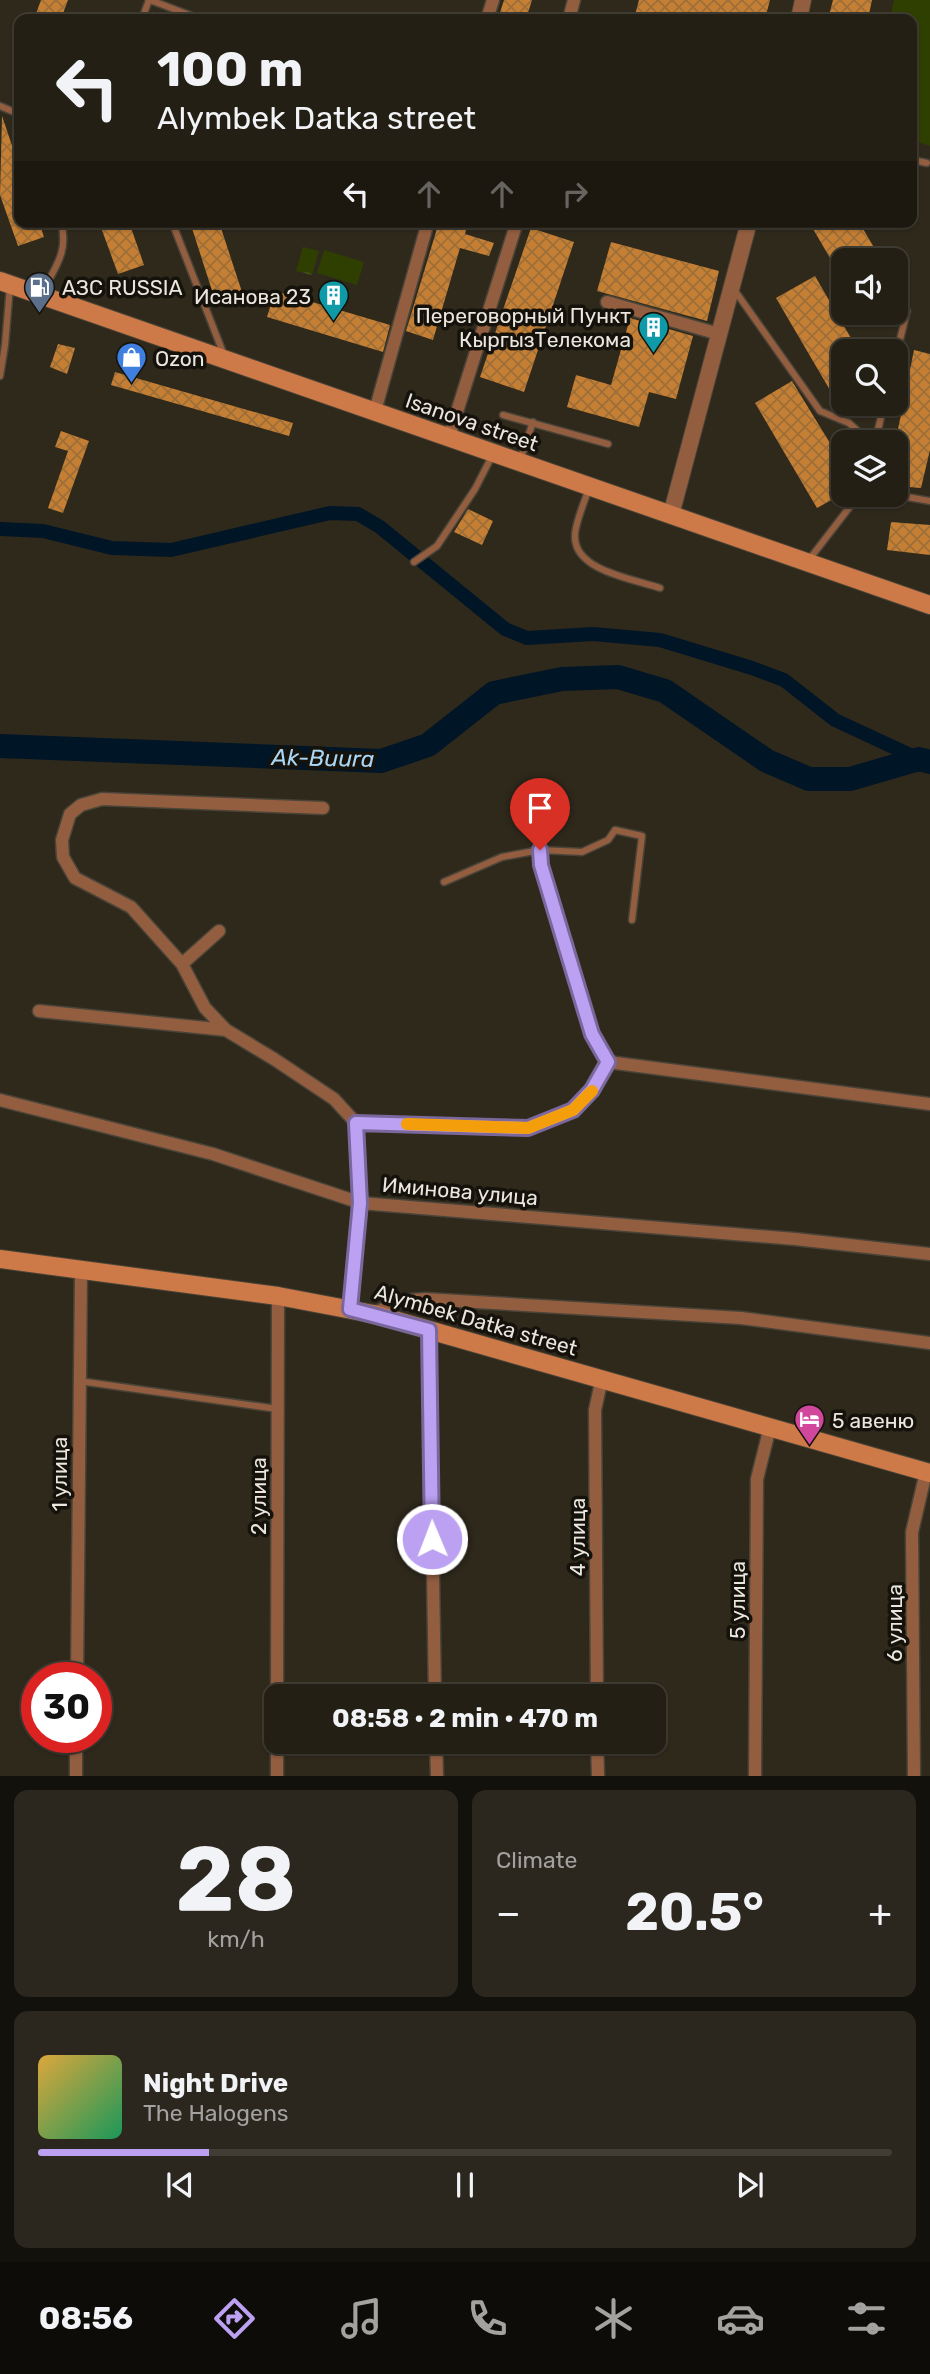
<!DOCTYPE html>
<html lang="en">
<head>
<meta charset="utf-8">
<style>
  :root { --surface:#231f15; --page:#2b271e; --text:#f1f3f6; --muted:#a3a2a0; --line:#403d34; --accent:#bca0f2 }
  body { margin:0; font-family:Rubik,sans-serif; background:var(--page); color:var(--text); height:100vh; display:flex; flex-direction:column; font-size:26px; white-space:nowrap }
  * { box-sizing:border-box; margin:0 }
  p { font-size:23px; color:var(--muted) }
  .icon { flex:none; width:38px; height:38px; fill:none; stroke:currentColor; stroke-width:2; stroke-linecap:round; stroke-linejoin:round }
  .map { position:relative; height:1776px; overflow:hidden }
  .panel { display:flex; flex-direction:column; gap:14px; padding:14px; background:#13110c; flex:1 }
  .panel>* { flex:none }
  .banner { position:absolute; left:14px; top:14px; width:903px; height:214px; border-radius:14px; box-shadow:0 2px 5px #0004,0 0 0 2px var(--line); background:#231f15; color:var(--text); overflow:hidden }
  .controls { position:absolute; left:831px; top:248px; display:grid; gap:14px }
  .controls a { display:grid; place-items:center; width:77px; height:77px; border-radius:14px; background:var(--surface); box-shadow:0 2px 5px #0004,0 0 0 2px var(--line); font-size:35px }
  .speed { position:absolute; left:21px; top:1662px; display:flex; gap:14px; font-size:35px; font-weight:700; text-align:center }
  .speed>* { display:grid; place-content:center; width:91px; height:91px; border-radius:50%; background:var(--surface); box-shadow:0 2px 5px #0004,0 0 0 2px var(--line); line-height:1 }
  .speed .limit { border:10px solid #d22; background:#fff; color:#111 }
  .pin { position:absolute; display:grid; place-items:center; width:60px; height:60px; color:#fff; margin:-72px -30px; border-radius:50% 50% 50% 0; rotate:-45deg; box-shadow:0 0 7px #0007 }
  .pin .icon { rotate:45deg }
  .me { position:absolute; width:77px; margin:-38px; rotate:359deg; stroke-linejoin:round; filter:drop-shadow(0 0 5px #0008) }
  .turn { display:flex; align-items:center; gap:24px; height:147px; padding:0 28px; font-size:32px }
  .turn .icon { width:91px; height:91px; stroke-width:2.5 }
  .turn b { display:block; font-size:49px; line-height:60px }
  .lanes { display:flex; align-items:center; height:66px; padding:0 28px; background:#0003; justify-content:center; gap:35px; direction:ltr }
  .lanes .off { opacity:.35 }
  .big { font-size:52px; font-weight:700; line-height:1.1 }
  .panel .widget { flex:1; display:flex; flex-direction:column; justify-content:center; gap:10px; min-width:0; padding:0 24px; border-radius:14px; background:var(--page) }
  .panel .dial { align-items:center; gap:0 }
  .dial b { font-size:91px; line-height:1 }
  .song { display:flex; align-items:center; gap:21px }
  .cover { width:84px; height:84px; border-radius:10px; background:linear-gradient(135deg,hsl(40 70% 55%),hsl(150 70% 35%)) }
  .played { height:7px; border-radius:4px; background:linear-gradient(90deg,var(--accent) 20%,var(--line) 20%) }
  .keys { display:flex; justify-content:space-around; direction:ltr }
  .heat { display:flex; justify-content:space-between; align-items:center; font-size:38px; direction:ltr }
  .panel .tiles { flex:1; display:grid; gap:14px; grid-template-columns:1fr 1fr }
  .widget:last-child { grid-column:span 2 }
  .trip { position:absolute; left:264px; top:1684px; width:402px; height:70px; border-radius:14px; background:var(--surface); box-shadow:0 2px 5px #0004,0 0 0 2px var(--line); font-weight:700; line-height:70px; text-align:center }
  .tab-bar { display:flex; height:112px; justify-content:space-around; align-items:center; background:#0e0c08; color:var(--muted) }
  .tab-bar .icon { width:49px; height:49px }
  .tab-bar .current { color:var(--accent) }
  .tab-bar b { font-size:32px; color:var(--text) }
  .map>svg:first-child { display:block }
</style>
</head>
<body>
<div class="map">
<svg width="930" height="1776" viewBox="0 0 930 1776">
  <defs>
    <pattern id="park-crowns" width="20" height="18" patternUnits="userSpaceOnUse" patternTransform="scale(1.75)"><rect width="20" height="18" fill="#2f3f02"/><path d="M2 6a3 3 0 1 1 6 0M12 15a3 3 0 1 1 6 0" fill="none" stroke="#4d5b26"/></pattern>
    <pattern id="building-cross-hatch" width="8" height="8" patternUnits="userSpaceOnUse" patternTransform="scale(1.75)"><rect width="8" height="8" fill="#c47f34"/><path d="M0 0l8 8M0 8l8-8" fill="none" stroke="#9e6e38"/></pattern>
  </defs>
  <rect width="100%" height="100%" fill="#2f291c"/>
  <path fill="url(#park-crowns)" d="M303 247 319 251 312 275 296 271Z"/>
  <path fill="#2f3f02" d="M894 0H930V146L912 140V19H890Z
    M324 250 364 262 357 285 317 273Z"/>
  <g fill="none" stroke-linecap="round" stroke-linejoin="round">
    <path stroke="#001526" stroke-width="14" d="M0 529 43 531 112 548 171 550 330 513 358 514 380 527 505 629 527 638 593 634 660 640 752 668 784 680 835 720 919 759"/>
    <path stroke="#001526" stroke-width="24" d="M0 746 381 761 428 745 494 693 562 679 618 677 665 691 767 761 809 779H850L919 759 930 762"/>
  </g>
  <path fill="url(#building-cross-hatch)" d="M41 0H68L61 19H34Z
    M504 0H532L526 19H498Z
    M639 0H770L765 19H674L655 14 654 19H634Z
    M833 0H872L868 19H828Z
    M2 116 19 166V222H39L44 237 18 246 0 195Z
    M99 222H129L144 265 118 274Z
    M190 222H219L243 295 216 303Z
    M439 222H468L465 234 494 243 489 256 460 248 433 340 406 331Z
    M809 222H859L882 261H844V282Z
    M531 228 574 242 524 392 480 377Z
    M611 242 719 271 707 321 597 291Z
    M815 276 859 352H844V414L776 298Z
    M275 291 390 325 383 352 267 317Z
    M630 318 693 336 676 399 649 392 639 427 567 407 576 375 611 385Z
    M58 344 75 348 67 374 50 367Z
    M914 350 930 354V450L921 488 896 486V439Z
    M115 372 293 423 289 436 111 385Z
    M792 381 844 466V493L817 508 755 403Z
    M61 431 89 441 63 513 48 508 68 451 55 447Z
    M468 509 493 521 482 545 454 532Z
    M891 522 930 525V555L887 550Z"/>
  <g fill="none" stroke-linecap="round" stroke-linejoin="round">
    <defs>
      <path id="service" d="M150 0 200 19
        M142 19 149 0
        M0 106 19 114
        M912 160 927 163
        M172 222 224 355
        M733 288 820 411 849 423 871 443
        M42 293C55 267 69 252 61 222
        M896 356 907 311
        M0 376 5 345 10 286
        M503 415 608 444
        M875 443 884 404
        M520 460 533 422
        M589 488C585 501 574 525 575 537 575 571 634 579 660 588
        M896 495 930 501
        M808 561 859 495
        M414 562 437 546 475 489 492 456
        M540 850 541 865 591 1034 608 1062
        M444 882 502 857 540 850 582 852 608 840 615 830 642 836 632 920
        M79 1381 278 1409"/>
      <path id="minor" d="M487 19 493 0
        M569 19 574 0
        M607 302 719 334
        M375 411 428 222
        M449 437 517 222
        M323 808 102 799 81 805 70 814 62 840 63 857 75 878 131 907 182 964 205 1008 226 1030 274 1059 334 1099 356 1123 361 1203 350 1309
        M182 964 219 931
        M39 1011 226 1030
        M0 1100 213 1154 361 1203 795 1239 930 1254
        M356 1123 528 1128 573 1110 592 1090 608 1062 930 1104
        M373 1314 399 1301 425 1299 741 1318 930 1343
        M429 1330 435 1696
        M77 1678 81 1270
        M277 1696 278 1296
        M597 1696 595 1410 602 1378
        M436 1741 437 1776
        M597 1741 598 1776
        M76 1776V1738
        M277 1776V1741
        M755 1776 757 1479 770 1427
        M914 1776 912 1532 926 1472"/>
      <path id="tertiary" d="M799 19 803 0
        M671 515 749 222"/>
      <path id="secondary" d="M0 281 930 605
        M0 1259 278 1296 373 1314 930 1473"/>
    </defs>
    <use href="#service" stroke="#494437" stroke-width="9"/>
    <use href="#minor" stroke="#494437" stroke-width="15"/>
    <use href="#tertiary" stroke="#494437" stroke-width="18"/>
    <use href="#secondary" stroke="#494437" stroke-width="20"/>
    <use href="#service" stroke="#935d40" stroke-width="6"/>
    <use href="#minor" stroke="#935d40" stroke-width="12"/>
    <use href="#tertiary" stroke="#935d40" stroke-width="16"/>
    <use href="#secondary" stroke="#ce7948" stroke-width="18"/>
  </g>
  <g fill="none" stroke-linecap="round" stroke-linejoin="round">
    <defs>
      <path id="route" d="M432 1539 429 1330 350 1309 360 1203 356 1123 528 1128 573 1110 592 1090 608 1062 592 1034 541 865 540 850"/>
    </defs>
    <use href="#route" stroke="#7a689d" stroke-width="18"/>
    <use href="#route" stroke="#bca0f2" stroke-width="12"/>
    <path stroke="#f59e0b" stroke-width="12" d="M407 1124 528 1128 573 1110 592 1091"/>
  </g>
  <defs>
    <symbol id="fuel-pin" viewBox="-11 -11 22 30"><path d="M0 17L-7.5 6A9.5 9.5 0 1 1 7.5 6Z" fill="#5c6f8a" stroke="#15120c"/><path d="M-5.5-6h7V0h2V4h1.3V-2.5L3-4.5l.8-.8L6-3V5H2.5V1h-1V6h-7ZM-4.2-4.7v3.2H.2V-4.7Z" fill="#fff"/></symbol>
    <symbol id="building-pin" viewBox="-11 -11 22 30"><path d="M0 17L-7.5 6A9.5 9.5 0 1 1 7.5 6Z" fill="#0f9aa8" stroke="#15120c"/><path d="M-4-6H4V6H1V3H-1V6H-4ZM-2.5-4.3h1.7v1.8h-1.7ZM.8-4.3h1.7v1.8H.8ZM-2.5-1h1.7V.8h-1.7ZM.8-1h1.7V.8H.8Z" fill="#fff"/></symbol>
    <symbol id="shop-pin" viewBox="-11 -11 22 30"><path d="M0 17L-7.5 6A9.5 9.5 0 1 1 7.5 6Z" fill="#3f7fe0" stroke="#15120c"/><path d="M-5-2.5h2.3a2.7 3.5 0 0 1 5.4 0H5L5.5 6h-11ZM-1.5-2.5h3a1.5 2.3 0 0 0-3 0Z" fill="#fff"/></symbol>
    <symbol id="hotel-pin" viewBox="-11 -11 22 30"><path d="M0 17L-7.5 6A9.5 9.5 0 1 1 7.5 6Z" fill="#d1479c" stroke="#15120c"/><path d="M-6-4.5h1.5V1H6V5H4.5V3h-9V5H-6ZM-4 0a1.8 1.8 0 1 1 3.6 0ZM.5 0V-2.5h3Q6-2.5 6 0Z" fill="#fff"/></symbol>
  </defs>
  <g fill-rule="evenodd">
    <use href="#fuel-pin" x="22" y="270" width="35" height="47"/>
    <use href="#building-pin" x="316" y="278" width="35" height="47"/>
    <use href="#building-pin" x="636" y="310" width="35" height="47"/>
    <use href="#shop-pin" x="114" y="340" width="35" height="47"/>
    <use href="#hotel-pin" x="792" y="1402" width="35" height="47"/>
  </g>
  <g text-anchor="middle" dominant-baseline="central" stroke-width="7" stroke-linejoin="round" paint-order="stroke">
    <g font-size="21" fill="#ebe7df" stroke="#15120c" text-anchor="start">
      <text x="62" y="287">АЗС RUSSIA</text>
      <text x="311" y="296" text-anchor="end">Исанова 23</text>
      <text x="631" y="315" text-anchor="end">Переговорный Пункт<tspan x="631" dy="24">КыргызТелекома</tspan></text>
      <text x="155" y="358">Ozon</text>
      <text x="832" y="1420">5 авеню</text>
    </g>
    <g font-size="21" fill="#ebe7df" stroke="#15120c">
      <text transform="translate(472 422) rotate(19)">Isanova street</text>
      <text transform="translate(460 1191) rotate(5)">Иминова улица</text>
      <text transform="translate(476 1320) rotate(16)">Alymbek Datka street</text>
      <text transform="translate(59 1474) rotate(-90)">1 улица</text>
      <text transform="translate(258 1496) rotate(-90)">2 улица</text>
      <text transform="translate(577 1537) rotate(-90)">4 улица</text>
      <text transform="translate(737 1600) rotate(-90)">5 улица</text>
      <text transform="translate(894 1623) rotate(-90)">6 улица</text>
    </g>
    <g font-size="23" font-style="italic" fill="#aad5f3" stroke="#15120c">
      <text transform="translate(323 758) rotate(1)">Ak-Buura</text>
    </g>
  </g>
</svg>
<div class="controls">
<a><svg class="icon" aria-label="sound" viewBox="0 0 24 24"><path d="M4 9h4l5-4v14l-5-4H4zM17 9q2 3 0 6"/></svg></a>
<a><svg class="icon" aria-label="search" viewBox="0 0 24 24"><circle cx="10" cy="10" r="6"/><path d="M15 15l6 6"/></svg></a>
<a><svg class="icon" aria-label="layers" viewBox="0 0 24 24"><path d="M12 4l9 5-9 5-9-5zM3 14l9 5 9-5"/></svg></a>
</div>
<div class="speed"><div class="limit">30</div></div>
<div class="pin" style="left:540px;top:850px;background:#d93025"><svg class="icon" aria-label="arrive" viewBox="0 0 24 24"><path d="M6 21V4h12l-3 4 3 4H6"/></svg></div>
<svg class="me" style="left:432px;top:1539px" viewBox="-20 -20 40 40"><circle r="17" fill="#bca0f2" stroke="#fff" stroke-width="3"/><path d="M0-11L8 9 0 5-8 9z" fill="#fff"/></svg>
<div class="trip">08:58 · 2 min · 470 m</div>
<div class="banner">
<div class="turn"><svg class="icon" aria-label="left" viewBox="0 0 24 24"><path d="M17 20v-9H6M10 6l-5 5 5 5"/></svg><div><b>100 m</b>Alymbek Datka street</div></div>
<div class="lanes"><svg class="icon" aria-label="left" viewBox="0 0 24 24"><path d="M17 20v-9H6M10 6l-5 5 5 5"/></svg><svg class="icon off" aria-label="ahead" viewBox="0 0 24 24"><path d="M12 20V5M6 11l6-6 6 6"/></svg><svg class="icon off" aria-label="ahead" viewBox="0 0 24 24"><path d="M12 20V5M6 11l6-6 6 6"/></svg><svg class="icon off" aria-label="right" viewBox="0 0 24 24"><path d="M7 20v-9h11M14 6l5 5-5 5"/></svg></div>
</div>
</div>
<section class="panel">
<div class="tiles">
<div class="widget dial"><b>28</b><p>km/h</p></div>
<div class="widget"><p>Climate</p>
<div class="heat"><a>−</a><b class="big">20.5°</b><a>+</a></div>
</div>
<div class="widget">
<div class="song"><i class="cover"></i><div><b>Night Drive</b><p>The Halogens</p></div></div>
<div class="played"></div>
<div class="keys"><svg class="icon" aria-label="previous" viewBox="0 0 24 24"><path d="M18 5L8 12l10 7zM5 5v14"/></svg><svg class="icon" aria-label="pause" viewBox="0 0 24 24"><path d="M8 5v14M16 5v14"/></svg><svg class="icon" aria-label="next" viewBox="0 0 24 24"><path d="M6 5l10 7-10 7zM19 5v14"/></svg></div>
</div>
</div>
</section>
<nav class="tab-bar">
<b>08:56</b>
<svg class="icon current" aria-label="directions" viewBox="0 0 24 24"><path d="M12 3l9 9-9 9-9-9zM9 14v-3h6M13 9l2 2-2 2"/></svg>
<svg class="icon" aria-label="music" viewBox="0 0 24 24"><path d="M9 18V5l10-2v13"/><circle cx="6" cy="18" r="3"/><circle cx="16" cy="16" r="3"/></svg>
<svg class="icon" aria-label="phone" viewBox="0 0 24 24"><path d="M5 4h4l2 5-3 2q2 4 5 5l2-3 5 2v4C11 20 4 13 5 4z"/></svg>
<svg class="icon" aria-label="climate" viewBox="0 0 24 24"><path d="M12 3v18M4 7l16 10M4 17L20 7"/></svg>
<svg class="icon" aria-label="car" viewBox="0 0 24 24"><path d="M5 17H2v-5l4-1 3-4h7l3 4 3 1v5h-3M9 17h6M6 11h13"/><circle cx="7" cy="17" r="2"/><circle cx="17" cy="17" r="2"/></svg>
<svg class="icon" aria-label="filters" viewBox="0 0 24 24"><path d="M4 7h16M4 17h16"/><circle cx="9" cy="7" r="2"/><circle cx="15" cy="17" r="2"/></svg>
</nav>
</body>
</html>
